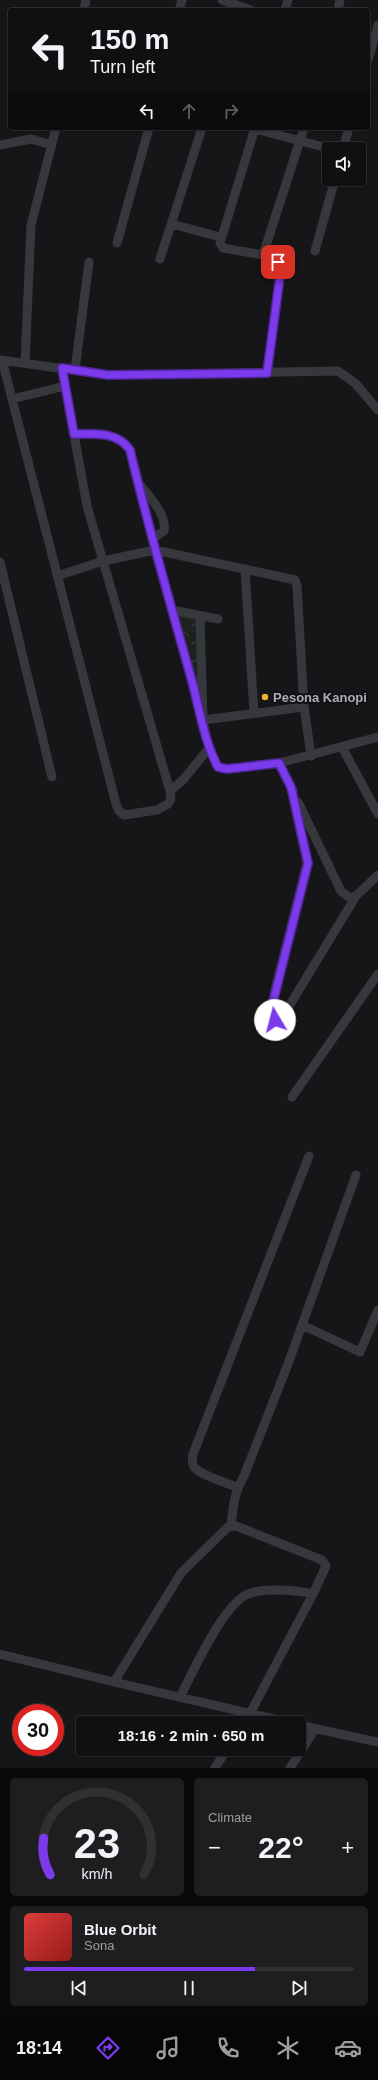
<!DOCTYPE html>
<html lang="en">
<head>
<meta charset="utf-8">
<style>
  :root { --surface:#101012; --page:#1e1e20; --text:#f1f3f6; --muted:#9c9d9f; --line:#303032; --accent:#7c3aed }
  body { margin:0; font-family:Helvetica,sans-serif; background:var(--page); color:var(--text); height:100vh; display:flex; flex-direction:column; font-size:15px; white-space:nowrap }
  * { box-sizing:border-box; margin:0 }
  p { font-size:13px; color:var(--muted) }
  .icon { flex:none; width:22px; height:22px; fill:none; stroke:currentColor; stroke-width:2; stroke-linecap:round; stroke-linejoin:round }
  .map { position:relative; height:1768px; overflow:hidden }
  .drawer { display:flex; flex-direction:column; gap:10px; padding:10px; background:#09090a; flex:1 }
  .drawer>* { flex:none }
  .guide { position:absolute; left:8px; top:8px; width:362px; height:122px; border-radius:4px; box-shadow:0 1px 3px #0004,0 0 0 1px var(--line); background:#101012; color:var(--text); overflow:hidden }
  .fabs { position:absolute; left:322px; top:142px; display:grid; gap:8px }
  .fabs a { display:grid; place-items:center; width:44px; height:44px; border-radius:4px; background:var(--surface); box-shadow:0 1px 3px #0004,0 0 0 1px var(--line); font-size:20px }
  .speed { position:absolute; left:12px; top:1704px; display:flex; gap:8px; font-size:20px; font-weight:700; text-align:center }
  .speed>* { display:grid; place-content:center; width:52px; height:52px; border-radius:50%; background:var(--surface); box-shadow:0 1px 3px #0004,0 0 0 1px var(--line); line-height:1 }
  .speed .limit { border:6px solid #d22; background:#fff; color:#111 }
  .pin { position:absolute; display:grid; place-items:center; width:34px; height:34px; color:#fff; margin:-17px; border-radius:8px; box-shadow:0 2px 6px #0006 }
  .me { position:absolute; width:44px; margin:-22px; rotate:352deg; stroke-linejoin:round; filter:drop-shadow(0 0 3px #0008) }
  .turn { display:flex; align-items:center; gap:14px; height:84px; padding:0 16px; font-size:18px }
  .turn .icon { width:52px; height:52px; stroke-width:2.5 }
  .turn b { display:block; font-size:28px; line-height:34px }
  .lanes { display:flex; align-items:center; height:38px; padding:0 16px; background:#0003; justify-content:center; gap:20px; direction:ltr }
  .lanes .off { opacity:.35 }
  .big { font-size:30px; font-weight:700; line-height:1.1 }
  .drawer .widget { flex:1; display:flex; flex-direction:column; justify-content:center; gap:6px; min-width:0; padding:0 14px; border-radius:6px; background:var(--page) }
  .drawer .dial { align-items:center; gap:0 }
  .dial svg { height:104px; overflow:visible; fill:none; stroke:var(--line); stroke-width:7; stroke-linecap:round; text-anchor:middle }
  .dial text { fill:var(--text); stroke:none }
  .song { display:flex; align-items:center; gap:12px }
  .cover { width:48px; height:48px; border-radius:6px; background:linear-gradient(135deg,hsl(0 70% 55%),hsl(0 70% 35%)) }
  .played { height:4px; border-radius:2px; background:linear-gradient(90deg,var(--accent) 70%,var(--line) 70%) }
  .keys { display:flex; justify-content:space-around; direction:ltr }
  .heat { display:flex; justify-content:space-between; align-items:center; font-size:22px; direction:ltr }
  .drawer .tiles { flex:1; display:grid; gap:10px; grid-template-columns:1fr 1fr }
  .widget:last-child { grid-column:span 2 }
  .trip { position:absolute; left:76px; top:1716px; width:230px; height:40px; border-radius:4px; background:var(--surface); box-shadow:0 1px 3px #0004,0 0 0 1px var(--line); font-weight:700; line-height:40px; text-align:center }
  .tabs { display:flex; height:64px; justify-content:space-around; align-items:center; background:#060607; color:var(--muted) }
  .tabs .icon { width:28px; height:28px }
  .tabs .active { color:var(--accent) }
  .tabs b { font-size:18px; color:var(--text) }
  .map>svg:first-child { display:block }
</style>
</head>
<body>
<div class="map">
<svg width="378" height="1768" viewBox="0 0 378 1768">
  <defs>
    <pattern id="forest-crowns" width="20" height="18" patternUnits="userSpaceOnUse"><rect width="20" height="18" fill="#1c231d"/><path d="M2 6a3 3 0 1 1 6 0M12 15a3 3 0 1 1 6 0" fill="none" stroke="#3a403c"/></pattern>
  </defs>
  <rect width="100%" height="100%" fill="#161618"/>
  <path fill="url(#forest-crowns)" d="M176 615 196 618 198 692Z"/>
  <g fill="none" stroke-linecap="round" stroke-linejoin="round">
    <path stroke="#37383d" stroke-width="9" d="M222 0 251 10
      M84 10 86 0
      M179 10 182 0
      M285 10 288 0
      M338 10 340 0
      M368 60 378 25
      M252 128 331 149
      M255 128 220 243 223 248 263 255 278 262 281 269 267 373
      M0 145 31 139 52 145
      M343 149 349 128
      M172 224 220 237
      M117 243 149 128
      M315 251 335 179
      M263 255 304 128
      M160 259 202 128
      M0 360 108 375 338 371 355 383 378 410
      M2 360 116 804 119 811 124 815 157 810 168 804 171 799 170 791 87 506 62 368
      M25 363 31 225 56 128
      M75 370 89 262
      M12 399 65 386
      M74 434C95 434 117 431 130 450L155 550 199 705 209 748 183 780 170 791
      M140 485C150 497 167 515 164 531L152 539
      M0 562 52 777
      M245 569 254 713
      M57 576 103 561 155 550 295 580 297 586 304 707 311 756
      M172 610 218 619
      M200 616 203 720 304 707
      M342 747 378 814
      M209 748 218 767 227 769 279 763 378 737
      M279 763 293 791
      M291 787 307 863 271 1006V1015L275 1020 279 1019 285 1013 356 896
      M298 802 341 891 350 898 356 896 378 875
      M292 1097 378 974
      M302 1325 360 1352 378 1310
      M237 1487C227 1483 200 1475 194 1467 192 1463 192 1458 193 1454L309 1156
      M231 1526C233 1507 234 1493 244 1476L288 1364 356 1175
      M0 1654 114 1682 291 1723
      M114 1682 181 1573 228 1527 236 1526 322 1560 326 1566 313 1594
      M180 1697C193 1672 222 1607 246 1595 260 1587 297 1590 313 1594L245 1723
      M299 1725 378 1742
      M215 1768 227 1749
      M290 1768 315 1729"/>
  </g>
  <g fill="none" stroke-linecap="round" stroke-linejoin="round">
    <defs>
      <path id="route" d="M275 1020 271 1015 272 1006 308 863 291 787 279 763 227 769 218 767C203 739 199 705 190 674 169 600 148 526 130 450 117 431 95 434 74 434L62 368 108 375 267 373 281 269 278 262"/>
    </defs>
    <use href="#route" stroke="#51269a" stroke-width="10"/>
    <use href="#route" stroke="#7c3aed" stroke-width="7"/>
  </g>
  <circle fill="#f2b134" stroke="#111113" stroke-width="1.5" cx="265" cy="697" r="4"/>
  <g text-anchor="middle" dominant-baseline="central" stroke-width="4" stroke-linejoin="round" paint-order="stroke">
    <g font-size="13" font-weight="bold" fill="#a8adb8" stroke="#111113" text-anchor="start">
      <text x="273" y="697">Pesona Kanopi</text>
    </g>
  </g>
</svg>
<div class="fabs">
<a><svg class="icon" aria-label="sound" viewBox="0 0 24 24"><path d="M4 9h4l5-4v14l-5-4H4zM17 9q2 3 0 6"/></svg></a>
</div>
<div class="speed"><div class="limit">30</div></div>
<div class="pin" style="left:278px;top:262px;background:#d93025"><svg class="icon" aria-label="arrive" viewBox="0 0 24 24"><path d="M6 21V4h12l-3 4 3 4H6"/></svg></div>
<svg class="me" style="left:275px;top:1020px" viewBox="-20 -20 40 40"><circle r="19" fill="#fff"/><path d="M0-13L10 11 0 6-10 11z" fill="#7c3aed"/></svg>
<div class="trip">18:16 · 2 min · 650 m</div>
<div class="guide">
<div class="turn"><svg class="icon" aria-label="left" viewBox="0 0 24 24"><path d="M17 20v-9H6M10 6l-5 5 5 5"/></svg><div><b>150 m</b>Turn left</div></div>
<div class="lanes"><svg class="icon" aria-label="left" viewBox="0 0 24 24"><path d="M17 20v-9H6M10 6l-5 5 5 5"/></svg><svg class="icon off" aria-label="ahead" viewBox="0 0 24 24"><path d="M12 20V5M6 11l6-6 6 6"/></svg><svg class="icon off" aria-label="right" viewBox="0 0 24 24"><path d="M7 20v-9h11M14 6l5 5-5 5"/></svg></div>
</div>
</div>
<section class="drawer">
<div class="tiles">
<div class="widget dial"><svg viewBox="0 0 100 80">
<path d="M14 69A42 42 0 1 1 86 69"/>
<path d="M14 69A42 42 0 0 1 9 41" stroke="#7c3aed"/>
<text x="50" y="56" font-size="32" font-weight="700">23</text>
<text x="50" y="72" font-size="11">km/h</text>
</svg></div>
<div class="widget"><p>Climate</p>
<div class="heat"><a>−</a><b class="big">22°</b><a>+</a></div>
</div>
<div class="widget">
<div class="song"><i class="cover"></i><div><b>Blue Orbit</b><p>Sona</p></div></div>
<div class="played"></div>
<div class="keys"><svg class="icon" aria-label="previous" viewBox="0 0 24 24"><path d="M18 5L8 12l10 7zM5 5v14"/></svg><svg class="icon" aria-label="pause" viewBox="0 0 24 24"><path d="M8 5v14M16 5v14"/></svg><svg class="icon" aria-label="next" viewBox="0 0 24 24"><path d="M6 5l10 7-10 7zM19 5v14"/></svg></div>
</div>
</div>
</section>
<nav class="tabs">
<b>18:14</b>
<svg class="icon active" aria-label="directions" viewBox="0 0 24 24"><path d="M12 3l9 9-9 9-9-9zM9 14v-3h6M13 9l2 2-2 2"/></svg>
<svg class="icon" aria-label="music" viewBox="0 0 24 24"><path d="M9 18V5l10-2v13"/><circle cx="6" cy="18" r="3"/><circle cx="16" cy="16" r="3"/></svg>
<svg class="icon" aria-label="phone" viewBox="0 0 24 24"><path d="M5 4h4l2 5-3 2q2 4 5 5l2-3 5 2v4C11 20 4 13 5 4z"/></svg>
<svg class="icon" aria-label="climate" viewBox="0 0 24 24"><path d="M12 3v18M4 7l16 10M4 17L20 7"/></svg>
<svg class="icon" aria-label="car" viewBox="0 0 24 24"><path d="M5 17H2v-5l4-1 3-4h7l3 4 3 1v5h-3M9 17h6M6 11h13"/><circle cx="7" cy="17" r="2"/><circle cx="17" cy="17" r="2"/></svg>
</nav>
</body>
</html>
